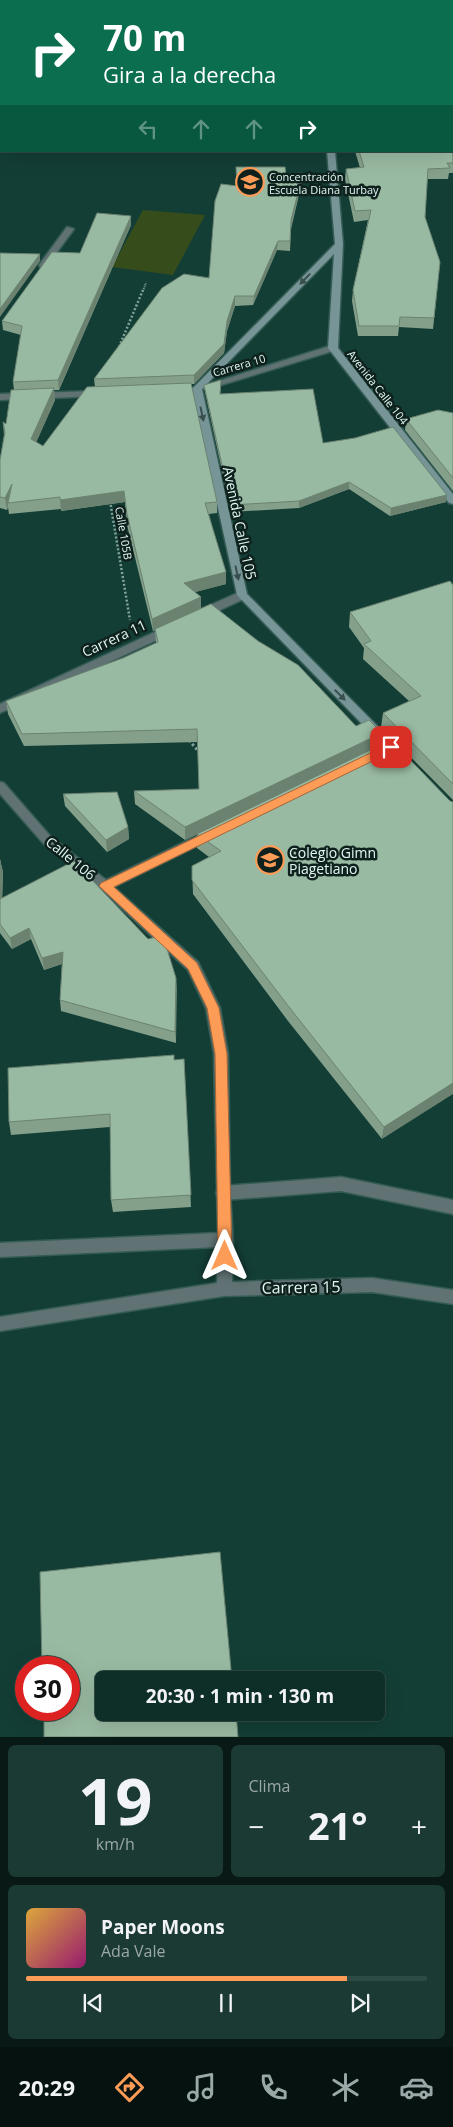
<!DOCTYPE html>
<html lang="es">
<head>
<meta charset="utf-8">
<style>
  :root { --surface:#0e2e28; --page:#1c3a34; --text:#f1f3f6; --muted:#9ba8a8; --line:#2e4a45; --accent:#fd9c56 }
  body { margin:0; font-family:"Open Sans",sans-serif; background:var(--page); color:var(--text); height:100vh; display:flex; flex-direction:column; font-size:19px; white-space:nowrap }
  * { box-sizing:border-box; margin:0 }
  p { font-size:16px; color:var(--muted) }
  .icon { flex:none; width:28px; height:28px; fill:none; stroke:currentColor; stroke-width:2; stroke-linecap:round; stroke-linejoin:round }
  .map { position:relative; height:1737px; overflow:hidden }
  .sheet { display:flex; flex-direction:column; gap:8px; padding:8px; background:#081916; flex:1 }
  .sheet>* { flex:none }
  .hud { position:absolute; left:0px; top:0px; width:454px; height:152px; box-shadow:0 5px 20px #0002,0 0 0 1px var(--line); background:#0b6e4f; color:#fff; overflow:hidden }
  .speed { position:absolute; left:15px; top:1656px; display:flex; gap:10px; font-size:25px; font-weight:700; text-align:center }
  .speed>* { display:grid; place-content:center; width:65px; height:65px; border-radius:50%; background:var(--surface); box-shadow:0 5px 20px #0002,0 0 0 1px var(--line); line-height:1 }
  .speed .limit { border:8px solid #d22; background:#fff; color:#111 }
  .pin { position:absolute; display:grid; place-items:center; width:42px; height:42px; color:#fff; margin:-21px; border-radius:10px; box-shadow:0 2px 8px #0006 }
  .me { position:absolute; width:55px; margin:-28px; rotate:0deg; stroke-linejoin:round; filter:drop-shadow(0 0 4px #0008) }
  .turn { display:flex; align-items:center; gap:18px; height:105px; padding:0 20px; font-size:22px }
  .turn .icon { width:65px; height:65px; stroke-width:2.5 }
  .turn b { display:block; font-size:35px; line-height:42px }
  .lanes { display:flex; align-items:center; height:48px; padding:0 20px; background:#0003; justify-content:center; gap:25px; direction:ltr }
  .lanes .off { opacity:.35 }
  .big { font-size:38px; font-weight:700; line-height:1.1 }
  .sheet .card { flex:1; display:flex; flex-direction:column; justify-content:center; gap:8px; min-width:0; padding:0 18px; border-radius:8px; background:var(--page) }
  .sheet .dial { align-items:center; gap:0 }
  .dial b { font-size:65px; line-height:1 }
  .song { display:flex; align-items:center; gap:15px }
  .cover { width:60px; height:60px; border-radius:8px; background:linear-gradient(135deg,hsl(40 70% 55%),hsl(320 70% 35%)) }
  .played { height:5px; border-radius:2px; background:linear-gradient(90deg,var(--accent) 80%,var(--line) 80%) }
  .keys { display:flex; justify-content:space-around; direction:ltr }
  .heat { display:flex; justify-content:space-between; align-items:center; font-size:28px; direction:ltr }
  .sheet .tiles { flex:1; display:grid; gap:8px; grid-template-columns:1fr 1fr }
  .card:last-child { grid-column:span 2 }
  .trip { position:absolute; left:95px; top:1671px; width:290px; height:50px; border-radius:8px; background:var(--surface); box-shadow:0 5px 20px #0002,0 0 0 1px var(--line); font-weight:700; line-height:50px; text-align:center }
  .dock { display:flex; height:80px; justify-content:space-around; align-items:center; background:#061210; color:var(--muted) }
  .dock .icon { width:35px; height:35px }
  .dock .current { color:var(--accent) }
  .dock b { font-size:22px; color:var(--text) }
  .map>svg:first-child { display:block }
</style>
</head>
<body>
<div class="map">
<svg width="453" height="1737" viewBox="0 0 453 1737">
  <rect width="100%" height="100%" fill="#133e36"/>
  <path fill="#364c1a" d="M143 210 205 215 173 275 112 267Z"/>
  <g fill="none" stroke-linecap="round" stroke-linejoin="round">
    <defs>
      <path id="service" d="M154 0H166V1H154Z
        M341 1177 453 1200V1214L341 1191 223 1200 218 1198 216 1193 218 1188 223 1186Z"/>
      <path id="minor" d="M67 227 74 229 46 267H40L39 265Z
        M333 345 336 346V350L208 389H202L200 387Z
        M97 391 100 392V396L0 400V394Z
        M242 591 247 595 246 598 205 617 201 618 196 614 197 611Z
        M170 625 175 629 174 632 0 713V704Z
        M0 782 4 783 51 837 106 880 209 830H217L219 833 217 836 114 887 198 962 220 1008 228 1054 230 1193 233 1240 232 1282 372 1278 453 1290V1304L372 1292 224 1296 0 1331V1317L217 1283 218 1247 0 1257V1243L218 1233 214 1054 206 1008 188 970 101 889 43 843 0 794Z"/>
      <path id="secondary" d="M273 0H279V1H273Z
        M327 151H335L343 244 338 348 453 494V504L449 503 328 348 334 254 202 389 247 594 403 752 405 755 403 758H395L237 595 192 389 335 244Z"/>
    </defs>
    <use href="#service" stroke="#345c54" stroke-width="3"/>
    <use href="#minor" stroke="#345c54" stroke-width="3"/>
    <use href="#secondary" stroke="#345c54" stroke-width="3"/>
    <path stroke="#83a39c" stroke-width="2" stroke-dasharray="1 1" stroke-linecap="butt" d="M143 291 146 283"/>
    <path stroke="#83a39c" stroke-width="2.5" stroke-dasharray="2 2" stroke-linecap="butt" d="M119 347 143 290
      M110 501 130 620"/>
    <path stroke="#83a39c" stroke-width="3" stroke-dasharray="2.5 2.5" stroke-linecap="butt" d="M189 740 199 752"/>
    <use href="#service" fill="#607274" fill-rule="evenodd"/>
    <use href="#minor" fill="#607274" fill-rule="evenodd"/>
    <use href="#secondary" fill="#779497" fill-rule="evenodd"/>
  </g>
  <path fill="#84a08b" d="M453 116V173H449L448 179H427L425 217 440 262 433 329 399 327 398 336H358L352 301 353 290 368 220 354 222 345 179 346 169 360 168 355 151H452Z
    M236 167 286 174 302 182 291 229 290 251 277 250 253 305 235 306 227 331 224 353 194 384H191L217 502V513L209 514 226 584 195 592 201 608 356 726 382 733 381 745 450 801 382 1139 288 1021 193 894 192 866 209 857 197 848V834L224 821 185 840 135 804 134 791 199 789 198 742 24 746 8 714 6 701 123 658 156 643 155 630 153 631 127 525 125 502 61 511V509L9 514 8 507 7 510 0 508V460L4 435 3 422 6 424 14 390 13 382 21 335 3 330 2 321 80 253 131 216V225L59 390H54L55 400 36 442 43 446 95 387 94 379 209 278 237 186Z
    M204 385 221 387 220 394 446 502 390 516 349 489 299 508 231 512 205 392Z
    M453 413V491L405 430 406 419Z
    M453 585V800L381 727 383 713 409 701 363 659 364 648 349 627 350 612Z
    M63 794 128 827 129 839 107 852 65 806Z
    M0 860 3 872 2 898 176 978V1043L61 1011 60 1000 62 964 44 970 31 939 12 949 0 933Z
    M184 1059 191 1207 113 1212 111 1200 110 1127 11 1135 9 1122 175 1060Z"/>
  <path fill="#6b8271" d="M303 173 302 182 290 229 291 220Z
    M131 216V225L59 390 58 380Z
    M278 241 277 250 253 305 254 296Z
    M40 254V261L0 317V309Z
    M235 296V306L227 331 224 353 194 384V375Z
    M54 388 55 400 33 450 31 439Z
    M349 482V489L299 508V501Z
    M12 484 8 503V507L7 510 5 498Z
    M124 491 125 502 61 511 60 500Z
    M447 495 446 502 390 516 391 508Z
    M226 572V584L184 595V583Z
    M201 597V608L153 631 152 619Z
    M382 733 381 746 185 840V827Z
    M128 827 129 839 107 852 106 840Z
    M0 860 3 872 2 911 0 899Z
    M29 928 31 939 12 949 10 938Z
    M63 952 64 963 44 970 42 958Z
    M176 978 177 989 176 1043 175 1032Z
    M453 1083V1094L382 1139 384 1127Z"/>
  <path fill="#99baa2" stroke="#6b8271" d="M452 116 453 163H447L450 168 428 169 425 217 440 262 434 318 400 317 399 326H359L353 290 371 210 355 211 346 169 364 167 359 151H452Z
    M236 167H285L286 174 303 173 291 220 290 241H278L254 296H235L227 321 224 344 194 375 94 379 162 288 184 274 209 278 215 201 221 184 237 186Z
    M97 213 131 216 58 380 13 382 22 326 2 321 52 252 80 253Z
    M0 253 40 254 0 309Z
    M221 380 220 394 313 389 323 443 355 438 393 427 447 495 391 508 349 482 299 501 231 505 204 385Z
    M191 383 217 502 205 503 226 572 184 583 201 597 152 619 127 514 124 491 60 500V497L8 503 12 484 5 498 0 497V460L5 432 3 422 6 424 11 390 54 388 31 439 43 446 87 387Z
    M438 410 453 413V478L406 419Z
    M450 581 453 585V784L383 713 421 696 364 644 371 641 350 612Z
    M211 604 258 641 298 665 356 726 369 720 382 733 185 827 134 791 199 789 197 729 22 734 6 701 123 658 158 642 155 629Z
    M391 740 450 801 453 802V1083L384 1127 289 1007 192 880V866L221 851 197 834Z
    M117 792 128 827 106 840 63 794Z
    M0 860V899L74 861 148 939 160 936 164 939 176 978 175 1032 60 1000 63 952 42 958 29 928 10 938 0 924Z
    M174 1055V1060L184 1059 191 1195 111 1200 110 1114 9 1122 8 1068Z
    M220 1552 232 1680H104V1712H236L238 1737H44V1710H69V1668H42L40 1572Z"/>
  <defs><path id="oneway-solid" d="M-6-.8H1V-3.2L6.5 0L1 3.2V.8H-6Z" transform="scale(1.25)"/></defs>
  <g fill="#394f4e">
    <use href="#oneway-solid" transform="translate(305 279) rotate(134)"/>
    <use href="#oneway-solid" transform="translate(202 414) rotate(78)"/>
    <use href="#oneway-solid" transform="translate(237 573) rotate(78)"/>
    <use href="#oneway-solid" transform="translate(340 695) rotate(45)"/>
  </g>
  <path fill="#fd9c56" stroke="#a46538" d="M391 743 396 747 395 750 114 887 197 963 219 1008 227 1054 232 1256 230 1261 225 1263 220 1261 218 1256 215 1054 207 1008 188 969 99 886 101 883Z"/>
  <defs>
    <symbol id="school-ring" viewBox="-11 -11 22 22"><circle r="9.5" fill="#0f211d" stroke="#fd9c56" stroke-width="1.5"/><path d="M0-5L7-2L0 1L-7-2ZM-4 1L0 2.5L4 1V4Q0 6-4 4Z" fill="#fd9c56"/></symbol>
  </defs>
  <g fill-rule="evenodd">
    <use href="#school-ring" x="234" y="166" width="32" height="32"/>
    <use href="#school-ring" x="254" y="844" width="32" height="32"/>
  </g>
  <g text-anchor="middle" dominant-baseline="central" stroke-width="5" stroke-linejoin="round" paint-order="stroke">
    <g font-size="11" fill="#e1f8f2" stroke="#0f211d" text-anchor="start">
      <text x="269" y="176">Concentración<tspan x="269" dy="13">Escuela Diana Turbay</tspan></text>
    </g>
    <g font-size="11" fill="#e1f8f2" stroke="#0f211d">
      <text transform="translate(239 365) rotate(-16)">Carrera 10</text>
      <text transform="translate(378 387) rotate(52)">Avenida Calle 104</text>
      <text transform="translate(124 533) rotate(80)">Calle 105B</text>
    </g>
    <g font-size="14" fill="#e1f8f2" stroke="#0f211d">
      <text transform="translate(240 523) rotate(78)">Avenida Calle 105</text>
      <text transform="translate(114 638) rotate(-25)">Carrera 11</text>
      <text transform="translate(71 858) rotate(39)">Calle 106</text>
    </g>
    <g font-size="14" fill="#e1f8f2" stroke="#0f211d" text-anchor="start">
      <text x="289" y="852">Colegio Gimn<tspan x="289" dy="16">Piagetiano</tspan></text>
    </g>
    <g font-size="16" fill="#e1f8f2" stroke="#0f211d">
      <text transform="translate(301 1287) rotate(-1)">Carrera 15</text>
    </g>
  </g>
</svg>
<div class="speed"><div class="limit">30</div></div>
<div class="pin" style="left:391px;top:747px;background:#d93025"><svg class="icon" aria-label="arrive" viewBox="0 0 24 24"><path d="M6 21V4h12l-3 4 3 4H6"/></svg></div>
<svg class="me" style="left:225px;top:1256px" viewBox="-20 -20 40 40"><path d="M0-17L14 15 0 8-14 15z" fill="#fd9c56" stroke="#fff" stroke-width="4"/></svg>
<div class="trip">20:30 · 1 min · 130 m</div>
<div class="hud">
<div class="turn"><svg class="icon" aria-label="right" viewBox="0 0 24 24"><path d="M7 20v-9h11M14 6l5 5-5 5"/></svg><div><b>70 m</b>Gira a la derecha</div></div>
<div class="lanes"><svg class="icon off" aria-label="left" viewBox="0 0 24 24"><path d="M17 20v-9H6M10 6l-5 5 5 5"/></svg><svg class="icon off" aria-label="ahead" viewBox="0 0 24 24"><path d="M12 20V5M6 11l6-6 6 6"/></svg><svg class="icon off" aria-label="ahead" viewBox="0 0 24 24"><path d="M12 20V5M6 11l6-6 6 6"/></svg><svg class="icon" aria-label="right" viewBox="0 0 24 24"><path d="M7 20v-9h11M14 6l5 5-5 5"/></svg></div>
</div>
</div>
<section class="sheet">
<div class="tiles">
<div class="card dial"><b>19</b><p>km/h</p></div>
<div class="card"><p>Clima</p>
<div class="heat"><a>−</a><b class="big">21°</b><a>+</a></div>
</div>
<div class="card">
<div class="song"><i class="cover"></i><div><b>Paper Moons</b><p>Ada Vale</p></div></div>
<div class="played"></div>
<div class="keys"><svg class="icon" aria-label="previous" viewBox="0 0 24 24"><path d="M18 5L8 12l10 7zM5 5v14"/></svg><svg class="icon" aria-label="pause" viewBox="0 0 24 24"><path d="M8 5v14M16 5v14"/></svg><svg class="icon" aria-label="next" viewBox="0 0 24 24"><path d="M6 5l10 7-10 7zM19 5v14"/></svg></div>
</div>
</div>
</section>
<nav class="dock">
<b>20:29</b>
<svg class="icon current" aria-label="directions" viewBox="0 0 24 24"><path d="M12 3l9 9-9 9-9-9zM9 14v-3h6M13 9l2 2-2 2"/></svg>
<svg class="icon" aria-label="music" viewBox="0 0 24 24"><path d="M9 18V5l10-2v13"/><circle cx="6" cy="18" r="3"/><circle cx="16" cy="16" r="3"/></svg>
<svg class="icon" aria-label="phone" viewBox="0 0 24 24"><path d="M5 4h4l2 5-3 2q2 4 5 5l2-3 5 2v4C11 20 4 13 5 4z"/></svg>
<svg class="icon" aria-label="climate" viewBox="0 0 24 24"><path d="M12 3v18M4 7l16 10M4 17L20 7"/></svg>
<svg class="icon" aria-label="car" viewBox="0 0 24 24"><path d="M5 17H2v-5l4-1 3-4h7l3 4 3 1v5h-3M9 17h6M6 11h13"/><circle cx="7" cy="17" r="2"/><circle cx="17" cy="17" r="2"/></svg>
</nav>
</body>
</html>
